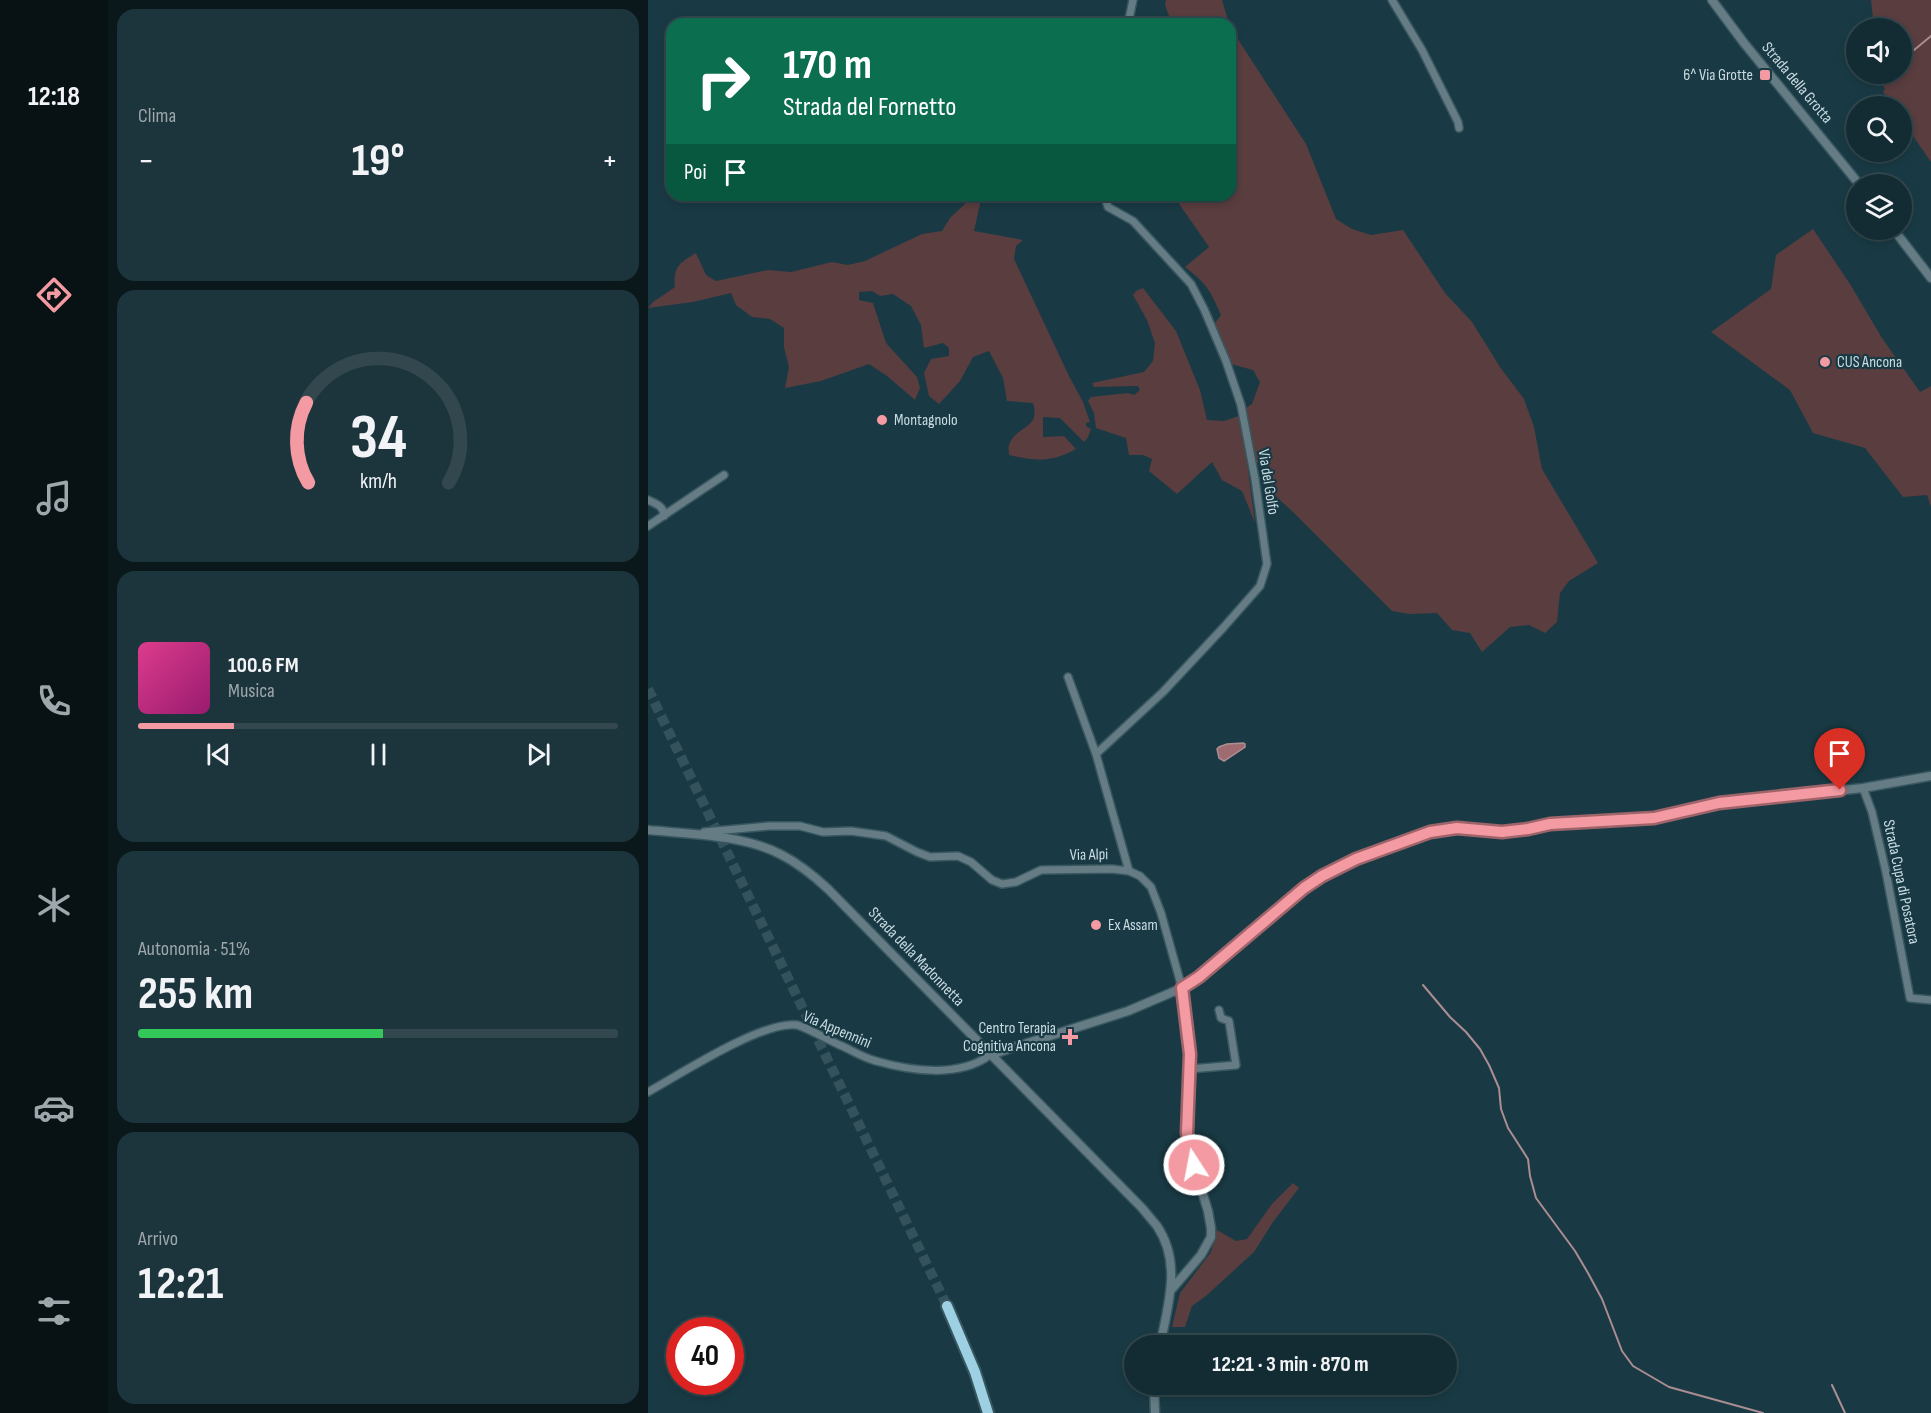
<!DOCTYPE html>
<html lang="it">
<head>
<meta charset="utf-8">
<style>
  :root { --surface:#132c33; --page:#1c343b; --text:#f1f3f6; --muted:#9da7ac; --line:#32484e; --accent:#f49aa3 }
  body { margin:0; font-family:"Sofia Sans Condensed",sans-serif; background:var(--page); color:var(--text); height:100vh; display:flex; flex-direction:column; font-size:22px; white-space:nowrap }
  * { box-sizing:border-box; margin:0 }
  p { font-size:20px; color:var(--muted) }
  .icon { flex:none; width:33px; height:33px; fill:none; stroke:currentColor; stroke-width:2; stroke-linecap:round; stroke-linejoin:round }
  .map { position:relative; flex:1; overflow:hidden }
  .drawer { display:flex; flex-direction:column; gap:9px; padding:9px; background:#0a181c; width:540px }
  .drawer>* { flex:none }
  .top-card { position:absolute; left:18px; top:18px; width:570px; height:183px; border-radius:18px; box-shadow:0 3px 9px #0003,0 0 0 2px var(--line); background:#0b6e4f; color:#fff; overflow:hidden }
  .fabs { position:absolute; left:1198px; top:18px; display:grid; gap:12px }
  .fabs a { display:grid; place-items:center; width:66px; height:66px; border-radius:50%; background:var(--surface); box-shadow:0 3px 9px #0003,0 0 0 2px var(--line); font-size:30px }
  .speed { position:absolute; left:18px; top:1317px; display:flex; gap:12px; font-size:30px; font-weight:700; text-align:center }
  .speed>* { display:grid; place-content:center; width:78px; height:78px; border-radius:50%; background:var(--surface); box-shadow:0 3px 9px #0003,0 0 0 2px var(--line); line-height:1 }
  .speed .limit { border:9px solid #d22; background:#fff; color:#111 }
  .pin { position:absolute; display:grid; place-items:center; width:51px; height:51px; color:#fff; margin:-62px -26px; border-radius:50% 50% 50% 0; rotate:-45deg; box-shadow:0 0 6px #0007 }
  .pin .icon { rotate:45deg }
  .me { position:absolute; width:66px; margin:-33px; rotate:349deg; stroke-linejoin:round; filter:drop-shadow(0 0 4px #0008) }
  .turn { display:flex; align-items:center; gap:21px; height:126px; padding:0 18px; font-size:27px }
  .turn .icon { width:78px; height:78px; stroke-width:2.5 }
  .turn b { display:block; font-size:42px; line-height:51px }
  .then { display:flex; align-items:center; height:57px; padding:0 18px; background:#0003; gap:12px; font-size:22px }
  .big { font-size:45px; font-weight:700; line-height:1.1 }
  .drawer .card { flex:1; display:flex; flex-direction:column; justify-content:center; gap:9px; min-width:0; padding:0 21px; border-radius:18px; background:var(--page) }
  .drawer .dial { align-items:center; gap:0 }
  .dial svg { height:156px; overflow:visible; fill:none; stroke:var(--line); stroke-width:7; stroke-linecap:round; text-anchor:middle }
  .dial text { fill:var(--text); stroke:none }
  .song { display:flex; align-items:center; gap:18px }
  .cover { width:72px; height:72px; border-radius:9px; background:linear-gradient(135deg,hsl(330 70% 55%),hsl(320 70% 35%)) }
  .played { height:6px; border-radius:3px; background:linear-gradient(90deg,var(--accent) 20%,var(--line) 20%) }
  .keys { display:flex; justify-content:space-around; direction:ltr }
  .heat { display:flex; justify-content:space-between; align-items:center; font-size:33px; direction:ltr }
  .charge { height:9px; border-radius:4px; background:linear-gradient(90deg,#34c759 51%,var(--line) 0) }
  .trip { position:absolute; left:476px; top:1335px; width:333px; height:60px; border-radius:30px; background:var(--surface); box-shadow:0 3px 9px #0003,0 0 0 2px var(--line); font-weight:700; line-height:60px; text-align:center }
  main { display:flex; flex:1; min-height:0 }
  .tabs { display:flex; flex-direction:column; width:108px; justify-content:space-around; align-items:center; background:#081214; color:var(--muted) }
  .tabs .icon { width:42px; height:42px }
  .tabs .selected { color:var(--accent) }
  .tabs b { font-size:27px; color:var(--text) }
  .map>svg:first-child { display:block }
</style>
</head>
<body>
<main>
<nav class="tabs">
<b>12:18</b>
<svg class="icon selected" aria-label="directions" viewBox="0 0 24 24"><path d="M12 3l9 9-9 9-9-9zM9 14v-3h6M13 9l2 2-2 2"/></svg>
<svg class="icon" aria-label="music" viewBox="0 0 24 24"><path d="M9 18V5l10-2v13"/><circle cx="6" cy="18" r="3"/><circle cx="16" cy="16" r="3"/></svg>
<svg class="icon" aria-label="phone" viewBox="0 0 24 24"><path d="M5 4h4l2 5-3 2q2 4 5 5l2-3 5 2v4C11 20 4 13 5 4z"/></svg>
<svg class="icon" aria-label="climate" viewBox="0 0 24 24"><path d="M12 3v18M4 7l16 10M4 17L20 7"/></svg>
<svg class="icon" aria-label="car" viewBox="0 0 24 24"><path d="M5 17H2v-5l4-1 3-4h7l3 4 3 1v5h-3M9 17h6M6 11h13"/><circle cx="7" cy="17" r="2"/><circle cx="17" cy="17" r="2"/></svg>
<svg class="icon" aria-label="filters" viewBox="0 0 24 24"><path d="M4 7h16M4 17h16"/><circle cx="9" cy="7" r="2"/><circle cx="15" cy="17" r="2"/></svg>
</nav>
<section class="drawer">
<div class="card"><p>Clima</p>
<div class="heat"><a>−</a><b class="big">19°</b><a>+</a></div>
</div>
<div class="card dial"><svg viewBox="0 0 100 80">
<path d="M14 69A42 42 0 1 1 86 69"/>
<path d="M14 69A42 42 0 0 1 13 28" stroke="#f49aa3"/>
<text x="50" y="56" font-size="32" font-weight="700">34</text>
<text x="50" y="72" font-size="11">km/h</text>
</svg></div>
<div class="card">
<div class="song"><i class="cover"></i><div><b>100.6 FM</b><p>Musica</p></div></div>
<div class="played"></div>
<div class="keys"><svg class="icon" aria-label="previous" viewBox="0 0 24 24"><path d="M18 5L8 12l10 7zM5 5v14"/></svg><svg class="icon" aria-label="pause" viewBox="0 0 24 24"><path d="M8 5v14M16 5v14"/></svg><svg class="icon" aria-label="next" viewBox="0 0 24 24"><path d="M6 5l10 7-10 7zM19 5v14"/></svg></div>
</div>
<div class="card"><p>Autonomia · 51%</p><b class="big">255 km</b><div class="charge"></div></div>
<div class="card"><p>Arrivo</p><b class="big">12:21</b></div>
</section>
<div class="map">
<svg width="1283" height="1413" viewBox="0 0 1283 1413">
  <rect width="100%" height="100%" fill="#193a44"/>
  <path fill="#593d3f" d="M518 0H574L581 24H524L517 5Z
    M1223 0H1283V162L1254 120V106H1245L1235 92 1237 89 1227 74H1254V28H1210L1225 18Z
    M582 27 658 144 688 219 704 229 723 235 755 230 797 293 824 322 852 367 876 399 886 427 894 469 950 563 921 581 912 593 909 622 897 633 881 625 862 627 834 652 822 633 804 630 789 613 761 614 744 611 646 513 621 490C626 477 627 472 617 462L607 463 598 408 604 404 612 382 605 370 583 364 567 323 573 315C562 290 559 284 537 267L561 247 525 195H582Z
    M322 195H334L326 231 375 240 368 246 366 259 421 376 435 402 442 422 438 423V426L443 429 440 437 436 442 412 418 395 417V437L416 436 428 449C402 463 388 461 361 455 361 451 360 448 361 445 368 425 393 430 385 403L359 401 355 378 341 351 325 357 312 381 291 404 281 396 276 373 283 359 301 356V348L295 343 276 348 273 325 263 306 245 294 232 296 224 291 211 292V300L225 303 238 343 269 377 272 388 267 400 239 376 221 364 173 381 137 388 141 367 136 347V328L122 319 104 317 88 305 83 293 45 302 0 308 5 302 27 287C25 267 31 263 48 253L58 275 68 281 120 270 143 272 184 262 200 265 217 261 274 234 294 231 302 218 322 199Z
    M1165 229 1202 284 1234 338 1272 392 1283 386V507L1279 495 1255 497 1217 448 1165 433 1142 390 1063 332 1123 289 1128 255Z
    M495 288 528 331 552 390 559 420 576 421 591 416 595 431 607 523 594 491 574 480 564 462 529 494 501 471 504 459 495 455H481L478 438 448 428 446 413 440 401 443 397 480 393 486 395 492 390 490 386 446 387 444 383 496 372 505 361 507 343 499 320 485 295 488 291Z
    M645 1183 651 1188 625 1222 606 1252 559 1295 544 1306 537 1327H524L532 1293 563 1252 569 1230 588 1241 599 1239 624 1204Z"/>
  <path fill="#9e6b70" stroke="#ab8d92" stroke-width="1.5" d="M595 743 597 744V747L576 761 571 758 569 749 571 747 579 744Z"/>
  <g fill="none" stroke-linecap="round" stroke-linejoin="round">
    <path stroke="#ab8d92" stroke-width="2" d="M1254 60 1283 36
      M1231 77 1236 74
      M775 985 802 1017 818 1032 832 1049 841 1065 851 1088 853 1109 860 1128 880 1159 882 1176 888 1198 927 1251 940 1273 954 1299 974 1351 985 1366 1021 1387 1115 1413
      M1184 1385 1197 1413"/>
    <path stroke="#34525c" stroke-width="10" stroke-dasharray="10 5" stroke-linecap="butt" d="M0 689 299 1306"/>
    <defs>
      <path id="minor" d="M744 0 774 50 810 122 811 128
        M477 24 481 19 485 0
        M0 500C8 504 16 506 16 516
        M0 526 76 475
        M420 677 448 754 481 871
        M448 754 515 692 575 628 612 586 619 564 607 479 593 405 578 361 556 309 543 284 485 221 460 207 456 195
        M1215 788 1224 812 1238 872 1262 998 1283 1000
        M56 832 121 826H152L175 832 203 831 238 836 269 852 282 857 310 856 323 862 344 880 354 884 368 882 393 870 464 869 481 871 492 876 503 887 513 913 534 988
        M542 1069 588 1065 581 1021 573 1018 571 1010
        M0 1092C31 1075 115 1020 149 1025 158 1027 184 1042 194 1046 205 1051 216 1058 228 1061 263 1071 311 1078 342 1055"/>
      <path id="tertiary" d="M1064 0 1096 43 1211 184
        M1246 230 1283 278
        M0 830C41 834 95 835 132 854 150 863 165 875 180 889L494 1208C499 1214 504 1220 509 1226 534 1263 520 1305 512 1346
        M342 1055 480 1011 534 988 551 977 655 888 674 876 708 859 781 832 809 828 854 832 880 829 902 824 1006 818 1071 803 1215 788 1283 776
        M524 1289 553 1255 563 1237V1228L560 1211 546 1165 539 1133 542 1055 534 1001V988
        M506 1384 507 1413"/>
      <path id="trunk" d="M299 1306 327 1372 340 1413"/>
    </defs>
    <use href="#minor" stroke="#395760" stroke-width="10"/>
    <use href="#tertiary" stroke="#395760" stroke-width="11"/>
    <use href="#trunk" stroke="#395760" stroke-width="14"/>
    <use href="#minor" stroke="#657c84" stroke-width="7"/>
    <use href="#tertiary" stroke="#657c84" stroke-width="8"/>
    <use href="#trunk" stroke="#9cd0e2" stroke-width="10"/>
  </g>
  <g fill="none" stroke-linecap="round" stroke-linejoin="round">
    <defs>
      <path id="route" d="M546 1165 539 1133 542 1054 534 988 551 977 656 888 674 876 708 859 782 832 809 828 854 832 880 829 902 824 1006 818 1071 803 1192 790"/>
    </defs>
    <use href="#route" stroke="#9f646a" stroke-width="15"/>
    <use href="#route" stroke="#f49aa3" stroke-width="10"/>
  </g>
  <g fill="#f49aa3" stroke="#193a44" stroke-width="2">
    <rect x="1111" y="69" width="12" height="12" rx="3"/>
    <circle cx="1177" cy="362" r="6"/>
    <circle cx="234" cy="420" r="6"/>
    <circle cx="448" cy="925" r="6"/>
    <path d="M419 1028h6v6h6v6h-6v6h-6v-6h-6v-6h6z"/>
  </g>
  <g text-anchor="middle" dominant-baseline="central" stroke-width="4.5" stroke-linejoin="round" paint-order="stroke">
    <g font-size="16" fill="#cadbe2" stroke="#193a44" text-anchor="start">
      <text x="1105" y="75" text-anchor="end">6^ Via Grotte</text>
      <text x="1189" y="362">CUS Ancona</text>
      <text x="246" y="420">Montagnolo</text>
      <text x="460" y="925">Ex Assam</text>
      <text x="408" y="1028" text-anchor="end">Centro Terapia<tspan x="408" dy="18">Cognitiva Ancona</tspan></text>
    </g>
    <g font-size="16" fill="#cadbe2" stroke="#193a44">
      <text transform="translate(1149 83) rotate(50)">Strada della Grotta</text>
      <text transform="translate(620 482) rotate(81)">Via del Golfo</text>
      <text transform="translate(441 855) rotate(-1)">Via Alpi</text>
      <text transform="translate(1253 882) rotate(78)">Strada Cupa di Posatora</text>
      <text transform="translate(268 957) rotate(46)">Strada della Madonnetta</text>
      <text transform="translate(189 1030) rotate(23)">Via Appennini</text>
    </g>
  </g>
</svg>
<div class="fabs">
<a><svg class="icon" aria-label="sound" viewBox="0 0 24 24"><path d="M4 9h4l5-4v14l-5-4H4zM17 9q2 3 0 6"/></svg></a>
<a><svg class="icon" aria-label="search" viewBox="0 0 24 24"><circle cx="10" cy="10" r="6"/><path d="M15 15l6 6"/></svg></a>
<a><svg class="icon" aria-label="layers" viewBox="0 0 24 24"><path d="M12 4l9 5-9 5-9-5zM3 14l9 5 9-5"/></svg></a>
</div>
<div class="speed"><div class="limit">40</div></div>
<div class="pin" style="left:1192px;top:790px;background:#d93025"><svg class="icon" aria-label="arrive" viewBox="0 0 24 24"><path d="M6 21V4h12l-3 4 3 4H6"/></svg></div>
<svg class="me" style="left:546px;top:1165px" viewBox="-20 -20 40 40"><circle r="17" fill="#f49aa3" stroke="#fff" stroke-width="3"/><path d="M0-11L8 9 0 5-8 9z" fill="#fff"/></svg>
<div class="trip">12:21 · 3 min · 870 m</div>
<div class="top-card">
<div class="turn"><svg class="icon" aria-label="right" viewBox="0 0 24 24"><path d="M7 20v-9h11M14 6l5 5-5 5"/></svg><div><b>170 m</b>Strada del Fornetto</div></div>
<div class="then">Poi<svg class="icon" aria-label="arrive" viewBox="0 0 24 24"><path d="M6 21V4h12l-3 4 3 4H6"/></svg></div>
</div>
</div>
</main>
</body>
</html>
